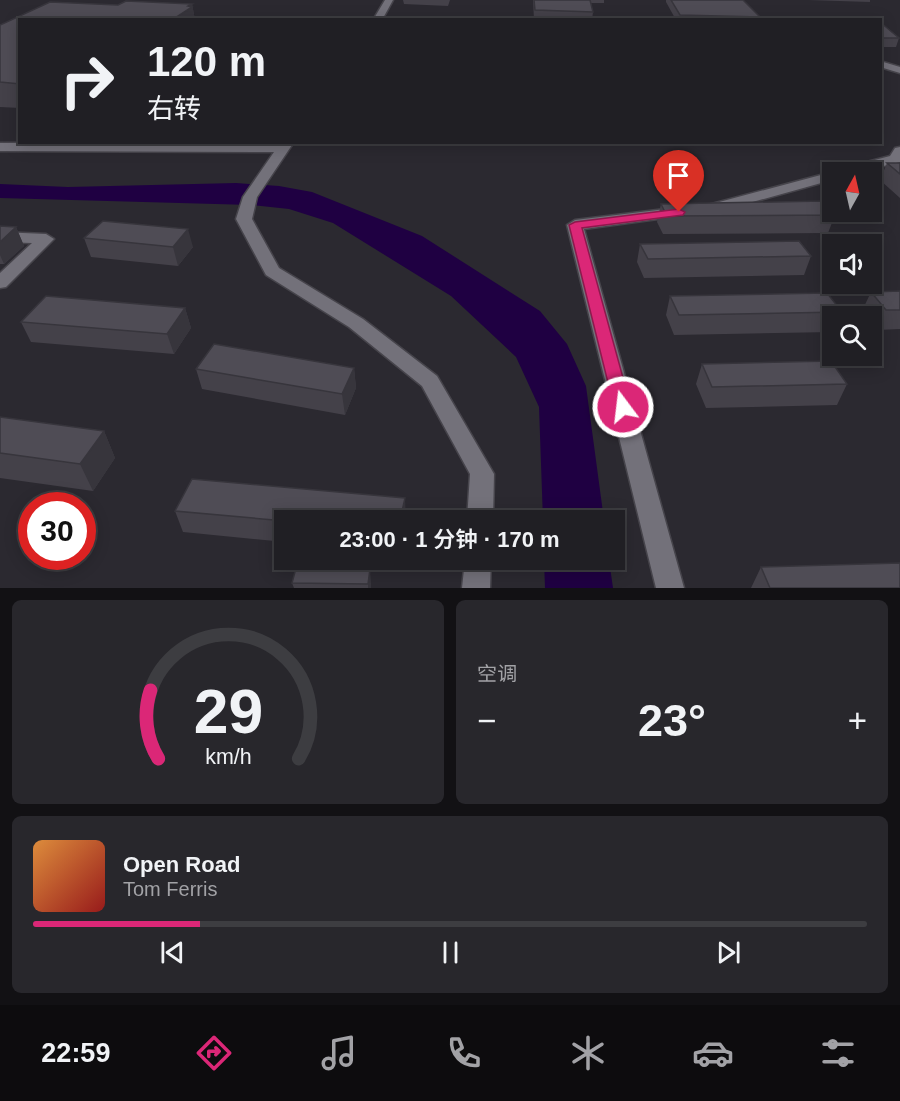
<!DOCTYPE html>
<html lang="zh">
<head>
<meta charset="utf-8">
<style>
  :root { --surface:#201f24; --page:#28272c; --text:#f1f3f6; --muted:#a2a2a6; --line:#3d3d41; --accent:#db2777 }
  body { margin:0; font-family:Arial,"Noto Sans SC",sans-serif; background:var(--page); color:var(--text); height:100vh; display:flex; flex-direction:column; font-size:22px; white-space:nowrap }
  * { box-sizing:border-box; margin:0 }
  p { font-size:20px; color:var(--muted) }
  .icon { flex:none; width:33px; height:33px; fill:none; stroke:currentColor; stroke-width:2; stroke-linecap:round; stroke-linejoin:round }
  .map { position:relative; height:588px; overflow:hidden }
  .drawer { display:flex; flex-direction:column; gap:12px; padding:12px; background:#121114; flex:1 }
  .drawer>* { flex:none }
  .banner { position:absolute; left:18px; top:18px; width:864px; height:126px; border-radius:0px; box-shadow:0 3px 15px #0003,0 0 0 2px var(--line); background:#201f24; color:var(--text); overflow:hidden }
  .needle { width:39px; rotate:8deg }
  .buttons { position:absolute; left:822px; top:162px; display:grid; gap:12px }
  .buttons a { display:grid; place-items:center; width:60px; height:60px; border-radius:0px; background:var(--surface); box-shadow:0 3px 15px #0003,0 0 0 2px var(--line); font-size:30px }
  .speed { position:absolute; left:18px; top:492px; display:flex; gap:12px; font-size:30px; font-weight:700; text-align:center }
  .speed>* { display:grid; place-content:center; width:78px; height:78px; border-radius:50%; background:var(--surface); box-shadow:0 3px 15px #0003,0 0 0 2px var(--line); line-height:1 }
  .speed .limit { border:9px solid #d22; background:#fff; color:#111 }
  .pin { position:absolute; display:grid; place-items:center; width:51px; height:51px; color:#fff; margin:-62px -26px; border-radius:50% 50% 50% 0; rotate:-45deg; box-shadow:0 0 6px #0007 }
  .pin .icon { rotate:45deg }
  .me { position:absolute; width:66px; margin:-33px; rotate:345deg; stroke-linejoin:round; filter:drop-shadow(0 0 4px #0008) }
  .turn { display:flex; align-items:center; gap:21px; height:126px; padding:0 30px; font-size:27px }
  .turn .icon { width:78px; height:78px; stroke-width:2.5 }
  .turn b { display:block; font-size:42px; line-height:51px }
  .big { font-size:45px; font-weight:600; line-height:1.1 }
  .drawer .card { flex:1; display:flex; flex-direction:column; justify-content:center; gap:9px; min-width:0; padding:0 21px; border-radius:9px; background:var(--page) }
  .drawer .dial { align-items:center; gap:0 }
  .dial svg { height:156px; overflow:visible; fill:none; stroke:var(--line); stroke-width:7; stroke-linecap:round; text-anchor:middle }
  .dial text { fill:var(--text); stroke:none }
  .song { display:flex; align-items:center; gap:18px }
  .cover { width:72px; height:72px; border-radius:9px; background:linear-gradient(135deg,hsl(30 70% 55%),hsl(0 70% 35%)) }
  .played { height:6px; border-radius:3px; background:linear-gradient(90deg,var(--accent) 20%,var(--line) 20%) }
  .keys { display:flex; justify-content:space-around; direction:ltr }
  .heat { display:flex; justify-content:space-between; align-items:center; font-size:33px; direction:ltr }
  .drawer .tiles { flex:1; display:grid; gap:12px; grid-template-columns:1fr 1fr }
  .card:last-child { grid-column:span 2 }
  .trip { position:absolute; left:274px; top:510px; width:351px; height:60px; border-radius:0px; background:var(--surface); box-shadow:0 3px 15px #0003,0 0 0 2px var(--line); font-weight:600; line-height:60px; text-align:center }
  .menu { display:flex; height:96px; justify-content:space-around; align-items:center; background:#0d0c0e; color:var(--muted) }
  .menu .icon { width:42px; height:42px }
  .menu .active { color:var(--accent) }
  .menu b { font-size:27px; color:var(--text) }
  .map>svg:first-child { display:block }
</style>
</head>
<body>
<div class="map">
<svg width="900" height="588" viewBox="0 0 900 588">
  <rect width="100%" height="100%" fill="#2b2930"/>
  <path fill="#1f0042" d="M236 183 279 186 312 192 422 236 540 311 567 344 586 386 604 520H543L539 407 516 357 451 296 333 223 289 209 251 205 0 198V184L68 187Z
    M544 560H609L613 588H545Z"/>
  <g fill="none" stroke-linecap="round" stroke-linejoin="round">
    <defs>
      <path id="street" d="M385 0H393L382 20H373Z
        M880 61 900 67V73L880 67Z
        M281 142H294L257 197 252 219 279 268 363 319 437 376 494 474 493 520H467L470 474 422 386 349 327 266 275 236 219 243 197 274 152 0 151V143Z
        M900 147V162L859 172H838L840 169 890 156 895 148Z
        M832 172H835H832V180L713 213 705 208 708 205Z
        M682 207 687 209 690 212 687 215 584 229 684 588H656L567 225 575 220Z
        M0 232 46 234 54 239 6 287 0 288V273L32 243 0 242Z
        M465 560H491L490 588H462Z"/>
    </defs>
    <use href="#street" stroke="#46444b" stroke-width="3"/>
    <use href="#street" fill="#73717a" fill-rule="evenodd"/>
  </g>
  <path fill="#444149" d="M403 0H450L448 6 404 4Z
    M533 0H604V3H591L593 12 592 20H534Z
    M666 0H743L760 17V20H676L666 2Z
    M808 0H870V2Z
    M126 1 192 4 195 20H20V108L0 107V25L50 2 118 5Z
    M880 22 899 38 896 47H880Z
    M887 163H900V198L880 180Z
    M661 204 835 215 828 233 663 234 657 222Z
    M0 226 16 227 24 246 4 264H0Z
    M84 238 193 247 178 266 91 257Z
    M640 244 811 256 804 275 644 278 637 262Z
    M900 291V329L877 330 872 323V316H866L862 311 871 292Z
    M670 296 842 312 840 316H832V332L674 335 666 315Z
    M185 308 191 328 174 354 31 342 21 322Z
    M702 364 847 384 837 405 706 408 696 384Z
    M354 368 356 388 345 415 202 389 196 369Z
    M0 417 104 431 115 458 93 491 0 478Z
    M175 511 285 520V542L183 532Z
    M761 567 900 588H751Z
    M292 583H371V588H294Z"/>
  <path fill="#37353c" d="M192 4 195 20H172L188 6Z
    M16 227 24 246 4 264 0 255V242Z
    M188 229 193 247 178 266 173 247Z
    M185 308 191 328 174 354 167 334Z
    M354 368 356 388 345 415 342 394Z
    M104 431 115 458 93 491 80 464Z
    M405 498 406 520H400Z
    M370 569 371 583V588H368V584Z"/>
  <path fill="#4f4c55" stroke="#37353c" stroke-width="1.5" d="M534 0H590L593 12 535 10Z
    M671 0H743L760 17 680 15Z
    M126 1 192 4 188 6 192 7 172 20H20V84L0 82V25L50 2 118 5Z
    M833 18 858 19 869 20H835Z
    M880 22 899 38H880Z
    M887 163H900V174Z
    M824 201 835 215 667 216 661 204Z
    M103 221 188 229 173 247 84 238Z
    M0 226 16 227 0 242Z
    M799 241 811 256 648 259 640 244Z
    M900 291V310H886L871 292Z
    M827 293 842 312 679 315 670 296Z
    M46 296 185 308 167 334 21 322Z
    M214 344 354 368 342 394 196 369Z
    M831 361 847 384 712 387 702 364Z
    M0 417 104 431 80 464 0 453Z
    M192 479 405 498 400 520H285V521L175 511Z
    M900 563V588H770L761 567Z
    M296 568 370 569 368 584 292 583Z"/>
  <path fill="#db2777" stroke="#8e194d" stroke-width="1.5" d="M679 209 685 212 683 215 582 228 631 407 628 411H617L614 407 569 225 575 222Z"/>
</svg>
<div class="buttons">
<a><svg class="needle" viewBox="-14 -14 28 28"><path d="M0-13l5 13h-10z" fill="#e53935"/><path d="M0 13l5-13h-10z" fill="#a2a2a6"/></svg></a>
<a><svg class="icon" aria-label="sound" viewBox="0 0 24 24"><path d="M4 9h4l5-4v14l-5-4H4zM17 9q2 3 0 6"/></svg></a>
<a><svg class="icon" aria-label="search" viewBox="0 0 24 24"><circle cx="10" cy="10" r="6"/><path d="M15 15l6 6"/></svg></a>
</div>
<div class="speed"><div class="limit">30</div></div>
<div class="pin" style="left:679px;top:212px;background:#d93025"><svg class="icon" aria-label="arrive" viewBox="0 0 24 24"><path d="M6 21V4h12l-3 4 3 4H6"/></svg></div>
<svg class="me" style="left:623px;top:407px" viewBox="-20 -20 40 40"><circle r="17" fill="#db2777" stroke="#fff" stroke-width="3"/><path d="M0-11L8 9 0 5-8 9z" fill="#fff"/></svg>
<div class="trip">23:00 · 1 分钟 · 170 m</div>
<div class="banner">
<div class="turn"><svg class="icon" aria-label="right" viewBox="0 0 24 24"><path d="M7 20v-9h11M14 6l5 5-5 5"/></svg><div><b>120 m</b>右转</div></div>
</div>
</div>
<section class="drawer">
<div class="tiles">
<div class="card dial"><svg viewBox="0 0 100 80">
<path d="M14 69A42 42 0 1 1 86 69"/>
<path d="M14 69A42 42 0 0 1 10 34" stroke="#db2777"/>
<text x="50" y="56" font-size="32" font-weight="700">29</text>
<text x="50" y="72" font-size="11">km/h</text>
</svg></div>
<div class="card"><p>空调</p>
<div class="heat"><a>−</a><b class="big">23°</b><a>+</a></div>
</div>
<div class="card">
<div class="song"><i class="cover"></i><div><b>Open Road</b><p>Tom Ferris</p></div></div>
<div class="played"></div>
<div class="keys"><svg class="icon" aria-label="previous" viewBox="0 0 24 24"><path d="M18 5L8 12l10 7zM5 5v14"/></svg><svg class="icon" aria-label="pause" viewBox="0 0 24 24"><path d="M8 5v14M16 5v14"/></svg><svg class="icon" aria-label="next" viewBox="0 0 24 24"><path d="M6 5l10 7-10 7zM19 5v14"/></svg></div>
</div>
</div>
</section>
<nav class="menu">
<b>22:59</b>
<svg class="icon active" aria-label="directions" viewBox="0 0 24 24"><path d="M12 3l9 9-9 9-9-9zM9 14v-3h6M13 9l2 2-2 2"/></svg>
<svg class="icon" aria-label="music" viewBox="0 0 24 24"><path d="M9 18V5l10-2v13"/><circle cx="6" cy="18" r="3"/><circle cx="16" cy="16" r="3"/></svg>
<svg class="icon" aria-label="phone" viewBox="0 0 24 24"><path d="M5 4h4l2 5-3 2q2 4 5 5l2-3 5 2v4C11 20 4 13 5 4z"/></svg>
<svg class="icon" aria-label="climate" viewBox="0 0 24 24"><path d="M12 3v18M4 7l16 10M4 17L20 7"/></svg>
<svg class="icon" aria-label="car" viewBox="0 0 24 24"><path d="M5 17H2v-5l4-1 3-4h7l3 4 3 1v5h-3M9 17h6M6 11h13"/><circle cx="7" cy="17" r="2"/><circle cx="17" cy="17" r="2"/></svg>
<svg class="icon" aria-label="filters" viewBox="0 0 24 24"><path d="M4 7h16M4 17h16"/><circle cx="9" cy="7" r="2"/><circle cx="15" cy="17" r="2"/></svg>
</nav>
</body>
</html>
